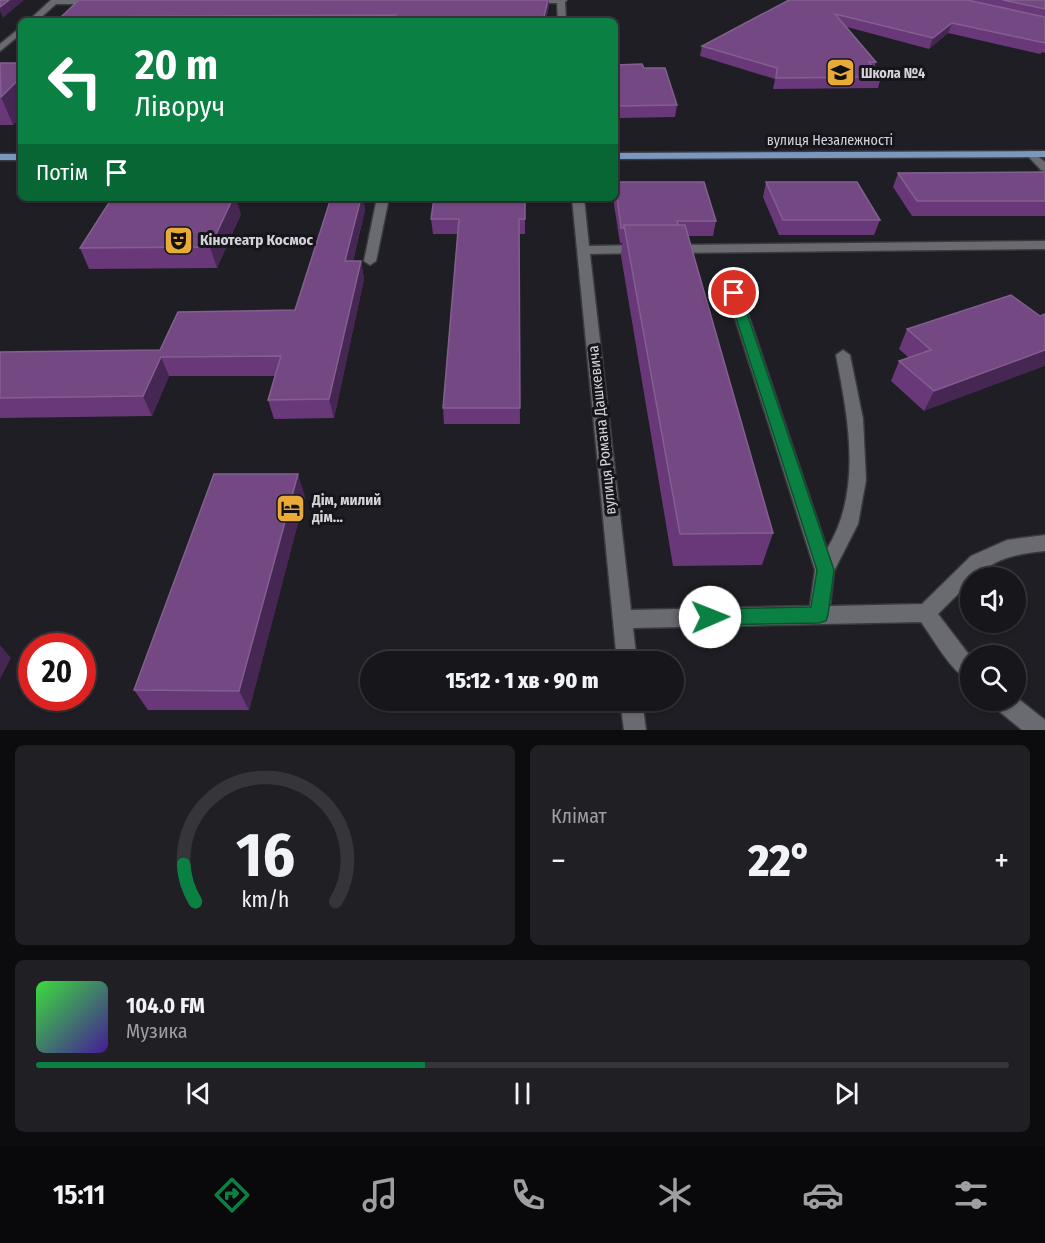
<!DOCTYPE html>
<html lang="uk">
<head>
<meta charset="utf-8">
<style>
  :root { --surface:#16161b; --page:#1f1f24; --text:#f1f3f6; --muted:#9e9fa3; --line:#35353a; --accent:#0b8043 }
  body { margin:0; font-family:"Fira Sans Condensed",sans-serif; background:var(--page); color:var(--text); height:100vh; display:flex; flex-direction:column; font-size:22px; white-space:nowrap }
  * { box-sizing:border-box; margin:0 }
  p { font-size:20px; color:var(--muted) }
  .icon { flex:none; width:33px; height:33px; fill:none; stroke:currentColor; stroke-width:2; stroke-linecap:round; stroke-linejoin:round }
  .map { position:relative; height:730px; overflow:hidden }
  .panel { display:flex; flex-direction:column; gap:15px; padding:15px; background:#0c0c0f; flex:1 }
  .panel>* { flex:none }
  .hud { position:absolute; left:18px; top:18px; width:600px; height:183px; border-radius:9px; box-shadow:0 2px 4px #0004,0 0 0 2px var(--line); background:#0b8043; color:#fff; overflow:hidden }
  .tools { position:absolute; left:960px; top:567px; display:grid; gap:12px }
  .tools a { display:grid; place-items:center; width:66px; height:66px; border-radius:50%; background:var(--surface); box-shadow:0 2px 4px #0004,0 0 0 2px var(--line); font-size:30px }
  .speed { position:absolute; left:18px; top:633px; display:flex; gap:12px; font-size:30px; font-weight:700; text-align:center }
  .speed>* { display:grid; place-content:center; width:78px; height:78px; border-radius:50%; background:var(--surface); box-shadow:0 2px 4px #0004,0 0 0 2px var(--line); line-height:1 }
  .speed .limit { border:9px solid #d22; background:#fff; color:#111 }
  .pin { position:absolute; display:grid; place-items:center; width:51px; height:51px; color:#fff; margin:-26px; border:3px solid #fff; border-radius:50%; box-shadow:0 2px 6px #0007 }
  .me { position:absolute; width:66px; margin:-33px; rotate:89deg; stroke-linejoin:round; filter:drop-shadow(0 0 4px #0008) }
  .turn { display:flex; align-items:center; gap:21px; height:126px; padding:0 18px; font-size:27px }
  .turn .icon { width:78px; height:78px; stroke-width:2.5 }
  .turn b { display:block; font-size:42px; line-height:51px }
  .then { display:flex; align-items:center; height:57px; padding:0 18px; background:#0003; gap:12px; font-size:22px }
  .big { font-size:45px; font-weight:800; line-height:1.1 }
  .panel .tile { flex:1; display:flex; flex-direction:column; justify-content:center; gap:9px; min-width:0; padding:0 21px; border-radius:9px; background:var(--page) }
  .panel .dial { align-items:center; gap:0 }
  .dial svg { height:156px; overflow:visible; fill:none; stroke:var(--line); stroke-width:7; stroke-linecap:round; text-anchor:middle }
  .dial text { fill:var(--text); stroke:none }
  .song { display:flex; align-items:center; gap:18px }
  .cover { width:72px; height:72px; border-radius:9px; background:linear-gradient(135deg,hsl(120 70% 55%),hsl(260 70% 35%)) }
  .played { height:6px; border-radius:3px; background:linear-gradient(90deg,var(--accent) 40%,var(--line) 40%) }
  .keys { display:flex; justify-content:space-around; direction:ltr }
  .heat { display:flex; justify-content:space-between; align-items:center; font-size:33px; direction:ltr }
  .panel .tiles { flex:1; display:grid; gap:15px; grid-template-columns:1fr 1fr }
  .tile:last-child { grid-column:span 2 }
  .trip { position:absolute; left:360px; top:651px; width:324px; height:60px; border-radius:30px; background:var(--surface); box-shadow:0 2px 4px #0004,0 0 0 2px var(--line); font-weight:800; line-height:60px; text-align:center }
  .tab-bar { display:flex; height:96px; justify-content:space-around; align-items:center; background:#09090b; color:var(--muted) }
  .tab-bar .icon { width:42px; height:42px }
  .tab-bar .on { color:var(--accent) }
  .tab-bar b { font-size:27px; color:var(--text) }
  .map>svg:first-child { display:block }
</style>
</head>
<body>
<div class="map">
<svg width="1045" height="730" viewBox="0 0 1045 730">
  <rect width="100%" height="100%" fill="#1e1e24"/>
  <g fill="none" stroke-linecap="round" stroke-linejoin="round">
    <defs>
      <path id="minor" d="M51 0H97L100 2 96 4H56L37 21H28Z
        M528 0H567L565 2 566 21H558L557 3H531Z
        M21 27V34L0 51V44Z
        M1031 151 1045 162V171L1041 170 1026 154Z
        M377 198H389L376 261 370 265 364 261Z
        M572 198H584L589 246 640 245 646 249 640 253 590 254 631 610 810 606 815 570 727 293 734 289 741 293 827 549C863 490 848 418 836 355L843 350 850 355 863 419 866 480 858 524 834 571 830 606 922 604 971 556 1007 540 1045 535V551C1018 554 995 557 975 578H970V582L938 614 970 656V680C952 674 933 638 921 622L633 628 637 662H617Z
        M1045 241V249L673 253 667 249 673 245Z
        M1016 697 1045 720V730H1022L994 707 991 700H1016Z
        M620 700H642L646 730H624Z"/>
      <path id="major" d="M1045 151V157L615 159V153Z
        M0 154H21V160H0Z"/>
    </defs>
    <use href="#minor" stroke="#3a393e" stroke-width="3"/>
    <use href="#major" stroke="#3a393e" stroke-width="3"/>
    <use href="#minor" fill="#6a6a71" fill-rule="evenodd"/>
    <use href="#major" fill="#7a97c0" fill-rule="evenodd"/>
  </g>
  <path fill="#683878" d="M789 0H1045V53L1042 52 1040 54 948 33 929 49 847 27 876 62 874 68 881 77 878 88 773 89 775 79 700 56 702 46Z
    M549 5 546 21H62L61 17Z
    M0 63H21V116L13 125H0Z
    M615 65 644 68 677 105 675 117 619 118 615 99Z
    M1045 172V216H912L893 187 898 173Z
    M615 182 716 221 713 236H688L773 533 762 565 673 566 621 256 622 243H620L613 198H615Z
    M766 182 880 220 874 235H779L763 197Z
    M331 198H363L365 210 353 261H361L364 279 334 418 274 419 268 400 275 376H169L152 416 0 418V352L160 350 295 310Z
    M525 198V234H519L520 424H444L443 408 458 234H433L431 219Z
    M241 214 217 268 89 269 80 248Z
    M1011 295 924 411 891 381 899 361 909 358 899 349 907 329Z
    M305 496 249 710H148L134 690Z"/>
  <path fill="#462652" d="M9 0H24L3 18 0 11V7Z
    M548 0H549V5L546 21H543Z
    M952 23 948 33 929 49 933 38Z
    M21 77V116L13 125 1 97Z
    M233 198H236L241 214 217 268 210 247Z
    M361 198H363L365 210 348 280 345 261Z
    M361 261 364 279 334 418 329 399Z
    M1045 350V366L924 411 934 391Z
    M161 357 169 376 152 416 143 396Z
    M298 474 305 496 249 710 239 691Z
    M0 645 11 658 0 679Z"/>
  <path fill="#744983" stroke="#835f90" stroke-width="1.5" d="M0 0H9L0 7Z
    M79 0H548L543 21H484L485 20 394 21 396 15 61 17Z
    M789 0H967L1045 17V43L952 23 933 38 835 14 876 62H869L881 77 776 78 777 68 702 46Z
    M1003 0H1045V9Z
    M0 63H21V77L1 97Z
    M642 64 644 68H665L677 105 620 106 615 83V65Z
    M1045 172V201H917L898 173Z
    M615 182H704L716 221H677L678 225H624V228H621Z
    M766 182H857L880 220H783Z
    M112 198H233L210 247 80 248Z
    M331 198H361L345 261H361L329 399 268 400 281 356 161 357 143 396 0 398V352L160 350 178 312 295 310Z
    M434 198H525V219H519L520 408H443L459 219H431Z
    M624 225H685L773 533 680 534Z
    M1011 295 1040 316 1045 314V350L934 391 899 361 931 350 907 329Z
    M214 474H298L239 691 134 690Z"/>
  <path fill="#0b8043" stroke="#07532c" stroke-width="1.5" d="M734 289 740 293 834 570 828 615 826 621 819 623 710 625 704 623 701 617 704 611 710 609 811 607 817 570 728 293Z"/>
  <defs>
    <symbol id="school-square" viewBox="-11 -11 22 22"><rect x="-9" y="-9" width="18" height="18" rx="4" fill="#e8ab37" stroke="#15151b"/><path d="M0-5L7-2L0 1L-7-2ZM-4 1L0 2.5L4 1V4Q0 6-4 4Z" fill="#111"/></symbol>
    <symbol id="theatre-square" viewBox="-11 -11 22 22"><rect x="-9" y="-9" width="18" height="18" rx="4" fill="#e8ab37" stroke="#15151b"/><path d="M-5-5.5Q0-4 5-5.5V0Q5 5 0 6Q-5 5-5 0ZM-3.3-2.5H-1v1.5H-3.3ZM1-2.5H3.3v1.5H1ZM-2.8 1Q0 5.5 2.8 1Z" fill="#111"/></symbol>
    <symbol id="hotel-square" viewBox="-11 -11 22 22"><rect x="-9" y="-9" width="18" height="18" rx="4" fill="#e8ab37" stroke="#15151b"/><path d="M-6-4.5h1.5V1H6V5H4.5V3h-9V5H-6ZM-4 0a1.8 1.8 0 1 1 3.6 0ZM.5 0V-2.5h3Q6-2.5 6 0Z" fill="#111"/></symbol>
  </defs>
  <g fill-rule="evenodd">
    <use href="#school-square" x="824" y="56" width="33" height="33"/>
    <use href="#theatre-square" x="162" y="224" width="33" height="33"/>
    <use href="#hotel-square" x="274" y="492" width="33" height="33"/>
  </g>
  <g text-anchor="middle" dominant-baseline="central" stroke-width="6" stroke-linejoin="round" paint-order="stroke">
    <g font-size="14" font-weight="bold" fill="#d5d5d9" stroke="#15151b" text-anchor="start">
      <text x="861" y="73">Школа №4</text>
    </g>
    <g font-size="14" fill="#d5d5d9" stroke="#15151b">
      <text x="830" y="140">вулиця Незалежності</text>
    </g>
    <g font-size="15" font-weight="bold" fill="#d5d5d9" stroke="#15151b" text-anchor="start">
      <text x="200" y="240">Кінотеатр Космос</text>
      <text x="312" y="500">Дім, милий<tspan x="312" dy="17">дім...</tspan></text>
    </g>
    <g font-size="15" fill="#d5d5d9" stroke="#15151b">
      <text transform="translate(602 430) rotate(-96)">вулиця Романа Дашкевича</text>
    </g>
  </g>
</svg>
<div class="tools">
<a><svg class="icon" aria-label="sound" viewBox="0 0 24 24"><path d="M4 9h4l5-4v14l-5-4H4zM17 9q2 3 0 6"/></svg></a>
<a><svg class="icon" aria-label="search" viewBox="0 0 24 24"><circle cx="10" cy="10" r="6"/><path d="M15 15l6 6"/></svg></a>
</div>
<div class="speed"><div class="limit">20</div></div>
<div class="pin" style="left:734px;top:293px;background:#d93025"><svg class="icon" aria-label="arrive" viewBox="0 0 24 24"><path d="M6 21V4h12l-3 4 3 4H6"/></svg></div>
<svg class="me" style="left:710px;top:617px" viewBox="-20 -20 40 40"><circle r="19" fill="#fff"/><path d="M0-13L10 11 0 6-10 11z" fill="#0b8043"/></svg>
<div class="trip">15:12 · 1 хв · 90 m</div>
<div class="hud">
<div class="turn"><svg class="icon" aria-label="left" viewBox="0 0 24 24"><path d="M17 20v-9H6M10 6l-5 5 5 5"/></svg><div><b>20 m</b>Ліворуч</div></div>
<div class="then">Потім<svg class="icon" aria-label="arrive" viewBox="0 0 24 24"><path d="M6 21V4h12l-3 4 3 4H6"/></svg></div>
</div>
</div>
<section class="panel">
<div class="tiles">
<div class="tile dial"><svg viewBox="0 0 100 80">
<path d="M14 69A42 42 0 1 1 86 69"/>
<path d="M14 69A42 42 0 0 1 8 50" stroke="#0b8043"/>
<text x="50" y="56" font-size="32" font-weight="700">16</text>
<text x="50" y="72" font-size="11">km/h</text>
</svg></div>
<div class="tile"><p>Клімат</p>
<div class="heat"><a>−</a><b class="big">22°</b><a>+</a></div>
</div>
<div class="tile">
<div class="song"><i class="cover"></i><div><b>104.0 FM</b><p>Музика</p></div></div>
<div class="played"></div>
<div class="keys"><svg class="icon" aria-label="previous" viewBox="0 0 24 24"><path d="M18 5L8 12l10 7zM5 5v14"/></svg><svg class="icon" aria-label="pause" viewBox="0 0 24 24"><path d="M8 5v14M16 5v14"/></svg><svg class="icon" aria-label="next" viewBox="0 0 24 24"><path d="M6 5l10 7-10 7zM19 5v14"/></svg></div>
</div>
</div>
</section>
<nav class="tab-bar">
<b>15:11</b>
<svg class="icon on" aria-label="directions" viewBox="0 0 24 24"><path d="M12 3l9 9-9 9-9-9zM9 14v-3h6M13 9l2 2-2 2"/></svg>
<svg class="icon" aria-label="music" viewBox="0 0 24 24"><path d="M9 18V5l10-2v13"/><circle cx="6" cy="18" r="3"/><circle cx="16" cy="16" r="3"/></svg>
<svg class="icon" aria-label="phone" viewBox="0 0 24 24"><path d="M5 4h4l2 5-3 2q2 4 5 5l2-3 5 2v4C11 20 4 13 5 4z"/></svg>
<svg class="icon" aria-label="climate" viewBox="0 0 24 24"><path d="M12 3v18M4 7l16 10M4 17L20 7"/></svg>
<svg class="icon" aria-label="car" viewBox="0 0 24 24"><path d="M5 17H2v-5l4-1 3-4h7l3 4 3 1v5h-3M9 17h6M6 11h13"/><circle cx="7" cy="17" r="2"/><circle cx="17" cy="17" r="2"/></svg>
<svg class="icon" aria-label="filters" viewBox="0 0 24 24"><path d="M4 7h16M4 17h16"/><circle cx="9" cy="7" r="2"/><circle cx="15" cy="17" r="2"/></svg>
</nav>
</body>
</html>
